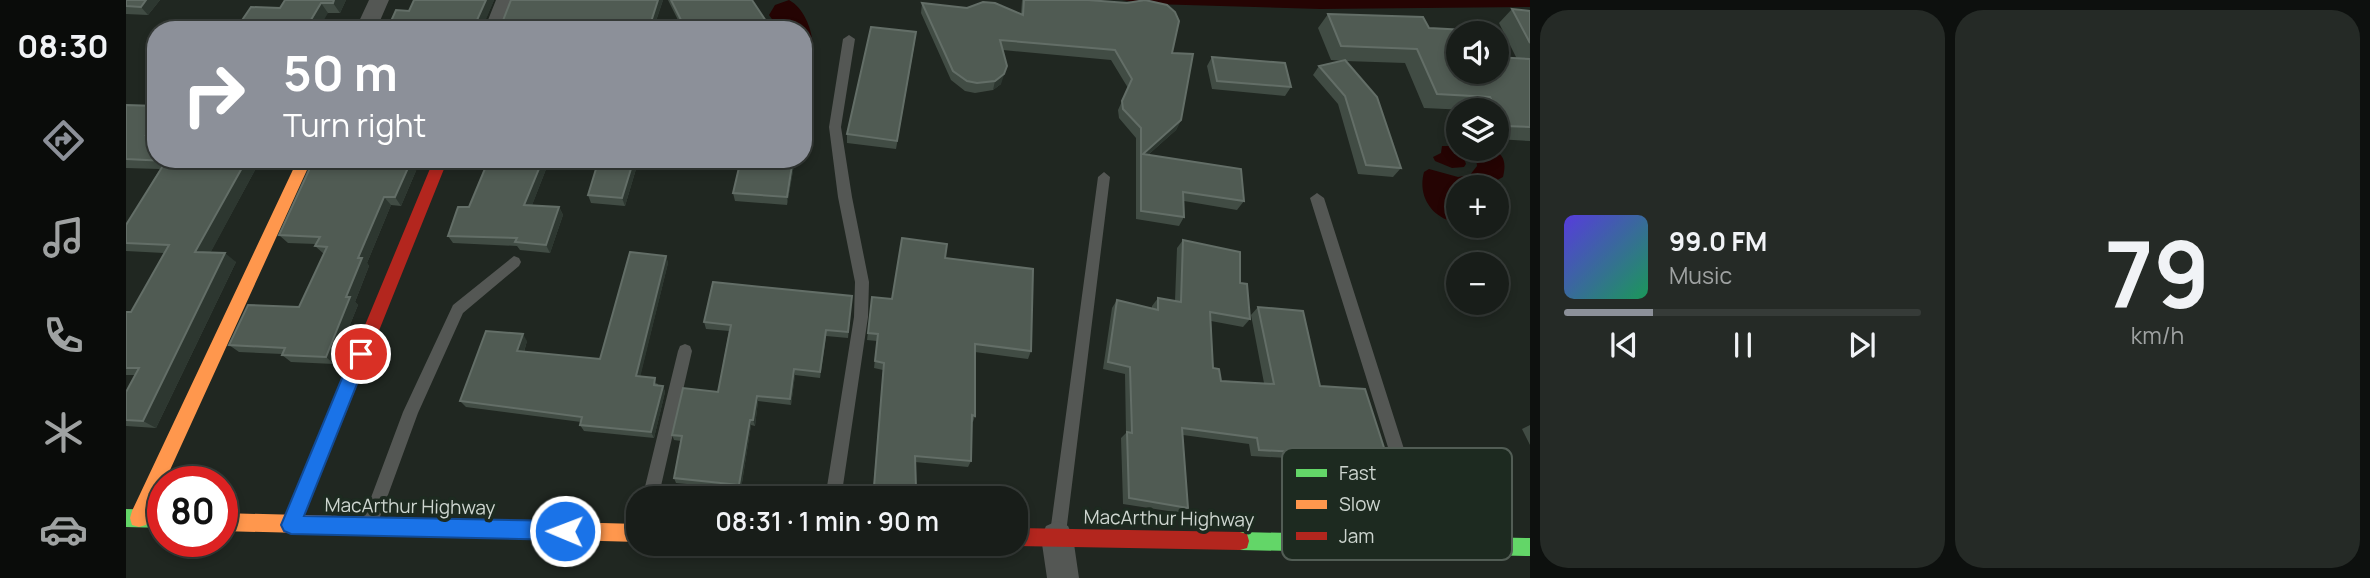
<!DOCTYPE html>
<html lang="en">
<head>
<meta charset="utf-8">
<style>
  :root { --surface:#181d19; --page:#252a26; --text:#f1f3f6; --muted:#9fa2a2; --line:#363b38; --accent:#8c9099 }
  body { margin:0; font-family:Manrope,sans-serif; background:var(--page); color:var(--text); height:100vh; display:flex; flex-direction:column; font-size:26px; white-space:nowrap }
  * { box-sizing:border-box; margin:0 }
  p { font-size:23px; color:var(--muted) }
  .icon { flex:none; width:38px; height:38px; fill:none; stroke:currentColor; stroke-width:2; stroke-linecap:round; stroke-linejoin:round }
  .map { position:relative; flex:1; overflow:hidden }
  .panel { display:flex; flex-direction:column; gap:10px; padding:10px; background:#0d100e; width:840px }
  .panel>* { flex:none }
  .hud { position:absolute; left:21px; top:21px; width:665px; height:147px; border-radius:28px; box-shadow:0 4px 10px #0003,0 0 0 2px var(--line); background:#8c9099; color:#fff; overflow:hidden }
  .buttons { position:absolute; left:1320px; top:21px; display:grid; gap:14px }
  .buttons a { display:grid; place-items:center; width:63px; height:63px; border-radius:50%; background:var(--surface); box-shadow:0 4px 10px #0003,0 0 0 2px var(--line); font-size:35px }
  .speed { position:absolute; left:21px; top:466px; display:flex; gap:14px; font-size:35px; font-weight:700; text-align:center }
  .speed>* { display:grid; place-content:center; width:91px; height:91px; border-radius:50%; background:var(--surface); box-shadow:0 4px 10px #0003,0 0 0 2px var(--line); line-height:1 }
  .speed .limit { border:10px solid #d22; background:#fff; color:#111 }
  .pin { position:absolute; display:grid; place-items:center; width:60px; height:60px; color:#fff; margin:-30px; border:4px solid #fff; border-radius:50%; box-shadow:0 2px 7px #0007 }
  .me { position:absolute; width:77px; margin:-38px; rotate:271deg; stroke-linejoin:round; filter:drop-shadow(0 0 5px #0008) }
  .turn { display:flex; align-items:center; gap:24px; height:147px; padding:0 21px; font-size:32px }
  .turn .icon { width:91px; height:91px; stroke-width:2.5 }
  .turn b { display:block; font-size:49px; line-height:60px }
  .panel .tile { flex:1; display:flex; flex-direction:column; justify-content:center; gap:10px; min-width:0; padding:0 24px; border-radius:28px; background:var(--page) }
  .panel .dial { align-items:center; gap:0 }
  .dial b { font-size:91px; line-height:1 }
  .song { display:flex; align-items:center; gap:21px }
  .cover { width:84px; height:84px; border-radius:10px; background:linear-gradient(135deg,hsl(250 70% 55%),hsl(150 70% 35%)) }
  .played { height:7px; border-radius:4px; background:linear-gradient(90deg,var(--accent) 25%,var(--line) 25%) }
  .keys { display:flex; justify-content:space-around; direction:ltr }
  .panel .tiles { flex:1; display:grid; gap:10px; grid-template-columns:repeat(2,1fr) }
  .trip { position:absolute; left:500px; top:486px; width:402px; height:70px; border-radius:28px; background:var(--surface); box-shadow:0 4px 10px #0003,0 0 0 2px var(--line); font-weight:600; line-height:70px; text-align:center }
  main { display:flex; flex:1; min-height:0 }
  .dock { display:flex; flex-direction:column; width:126px; justify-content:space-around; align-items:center; background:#0a0c0a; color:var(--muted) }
  .dock .icon { width:49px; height:49px }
  .dock .current { color:var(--accent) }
  .dock b { font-size:32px; color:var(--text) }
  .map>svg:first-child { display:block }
</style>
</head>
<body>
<main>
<nav class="dock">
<b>08:30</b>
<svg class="icon current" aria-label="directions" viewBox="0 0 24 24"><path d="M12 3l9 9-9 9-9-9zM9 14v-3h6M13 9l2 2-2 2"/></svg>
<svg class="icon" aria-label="music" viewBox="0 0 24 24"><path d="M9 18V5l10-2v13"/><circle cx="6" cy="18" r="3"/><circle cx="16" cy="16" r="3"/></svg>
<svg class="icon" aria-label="phone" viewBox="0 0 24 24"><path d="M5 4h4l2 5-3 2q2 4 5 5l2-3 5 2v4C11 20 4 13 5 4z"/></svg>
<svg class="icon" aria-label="climate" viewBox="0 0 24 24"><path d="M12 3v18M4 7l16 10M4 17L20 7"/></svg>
<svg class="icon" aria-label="car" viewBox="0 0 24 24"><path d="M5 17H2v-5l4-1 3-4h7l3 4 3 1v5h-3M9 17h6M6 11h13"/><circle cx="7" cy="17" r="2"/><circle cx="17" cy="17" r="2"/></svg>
</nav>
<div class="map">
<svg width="1404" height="578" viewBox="0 0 1404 578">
  <rect width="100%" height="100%" fill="#202721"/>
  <path fill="#250403" d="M663 0C678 8 685 28 687 43L677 50V30H654L643 15 649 5Z
    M996 0H1404V7L1194 9 1026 4Z
    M1316 146H1326L1336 152 1340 164 1338 167 1326 168 1309 161 1307 157 1315 153Z
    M1349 149C1370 149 1383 152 1377 177L1358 187H1332V218L1324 221C1303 214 1292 194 1298 172L1303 169 1332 177 1344 175 1351 166Z"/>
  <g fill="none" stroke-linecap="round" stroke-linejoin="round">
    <path fill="#545754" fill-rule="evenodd" d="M723 35 729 39 715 127 726 197 743 282 742 317 715 499H699L728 317 729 282 712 197 703 127 717 39Z
      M978 172 984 177 940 533 938 539 932 541 926 539 924 533 972 177Z
      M1191 193 1198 198 1307 540 1305 546 1299 548 1293 546 1291 540 1184 198Z
      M388 256 393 258 395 262 393 266 337 313 292 413 251 525 245 527 239 525 237 519 277 412 327 305Z
      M559 344 564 346 566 351 532 499H516L552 351 554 346Z"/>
    <path fill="#545754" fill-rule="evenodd" d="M243 0H263L250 30H229Z
      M370 0H390L379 30H358Z
      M931 521 942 526 947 537 953 578H921L915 537 920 526Z"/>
    <path fill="#63d668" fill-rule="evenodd" d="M0 509 37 510V528L0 527Z
      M1114 532 1404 538V556L1114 550 1107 548 1105 541 1107 534Z"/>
    <path fill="#ff974d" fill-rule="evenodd" d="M172 159H186L39 481H37V487L20 525 13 527 6 525 4 518 6 511Z
      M96 513 513 524V542L96 531Z"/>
    <path fill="#b3261e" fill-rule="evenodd" d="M308 159H322L172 532 165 534 158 532 156 525Z
      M891 528 1114 532 1121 534 1123 541 1121 548 1114 550 891 546 886 544H891Z"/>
  </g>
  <path fill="#414c44" d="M0 0H34L22 15 0 14Z
    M159 0H220L214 13H202L110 29 154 8Z
    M368 0 358 23H376L537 0 527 30H261L283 11Z
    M542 0H626L646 30H557Z
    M896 0H962L1046 53 1055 120 1050 130 1022 155 1118 201 1111 210 1058 201V217L1053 226 1010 219V138L993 118 992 110 1002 88 985 60 877 50 875 84 867 90 849 93 839 91 825 80 795 13 796 3 895 14Z
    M1386 9 1404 11V141L1370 139V110H1341L1298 108 1279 63 1219 61 1275 168 1267 177 1232 174 1212 104 1187 75 1193 66 1218 61 1205 60 1192 28 1202 14 1303 28 1332 72 1391 59 1373 23Z
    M789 41 770 149 721 143V134Z
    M1086 57 1165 87 1159 96 1086 89 1081 66Z
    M0 105 30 159H135L84 253 110 262 30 428 0 426V392L9 375H0V312H5L38 253 0 251V225L34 169 0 168Z
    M188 159H295L275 206 265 205 241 263 243 266 229 302 232 305 208 364 165 362 156 355V354L113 352 103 345 173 307 198 254 189 246 190 244 162 243 153 235Z
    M363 159H424L406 205 433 207 437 215 424 253 394 250 391 246 327 243 322 236 343 207Z
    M448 159H513L499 206 465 203 462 195 471 166 450 164Z
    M607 159H669L661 205 609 201 607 193 614 160Z
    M1057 240 1114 283 1124 319 1117 327 1085 321 1087 368 1095 381 1138 383 1125 315 1132 307 1194 386 1261 457 1250 463 1125 456 1123 444 1057 435 1062 508 1055 513 997 504 995 438 1000 433 999 374 977 369 986 308 991 300 1026 309V306L1032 298 1049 301 1051 248Z
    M540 256 542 263 514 376 532 384V386H537L539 392 528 438 458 431 454 425 455 422 340 407 334 401 401 341 398 352 474 359Z
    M819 258 905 351 902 359 849 352V416L847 422H845V461L842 467 789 462 790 488 788 494 747 492 757 370 748 368 751 341 741 340 746 297 766 299Z
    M726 296 722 338 700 336 694 378 669 375 665 405 632 401 629 426 625 425 615 489 550 483 548 478 555 441 548 440 546 435 592 392 603 331 580 329 578 322Z
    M1404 425V445L1396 429Z"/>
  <path fill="#2d3730" d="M20 0H34L22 15 15 7Z
    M208 0H220L214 13 207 3Z
    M360 0H368L356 29 351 20Z
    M532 0H537L527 30H525L524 25Z
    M195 3 202 13 192 30H179Z
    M881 66 875 84 867 90 869 81Z
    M30 119V144L20 135Z
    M1055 120 1050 130 1015 161 1017 154Z
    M121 159H135L80 261 69 252Z
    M286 159H295L275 206 269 197Z
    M417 159H424L403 213 398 205Z
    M508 159H513L499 206 496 198Z
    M667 159H669L661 205V197Z
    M258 197 265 205 241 263 243 266 229 302 232 305 208 364 200 357 232 258Z
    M433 207 437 215 424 253 420 245Z
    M99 253 110 262 30 428 17 421Z
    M540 256 542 263 513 382 510 376Z
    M700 330V336L694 378V372Z
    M397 334 401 341 396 358 391 351Z
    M668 369 669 375 665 405 664 399Z
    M537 386 539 392 528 438 525 432Z
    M631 396 632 401 629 426 627 420Z
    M624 420 625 425 615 489 613 485Z"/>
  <path fill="#505b53" stroke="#636e67" stroke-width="2" d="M0 0H20L15 7 0 6Z
    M159 0H208L207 3H195L179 30H100L110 29 125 7 154 8Z
    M288 0H360L351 20 354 23H376L385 0H532L524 25H515L513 30H393L342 28V30H261L270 10 283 11Z
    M545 0H626L646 30H560Z
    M898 0H962L1001 3 1019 0 1041 5 1049 12 1053 21 1046 53 1067 54 1055 120 1017 154 1115 169 1118 201 1057 192 1058 217 1015 211V128L997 109 996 101 1006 79 989 50 874 40 881 66 878 74 869 81 851 83 841 81 827 71 796 3 841 8 857 2 869 3 897 15Z
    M1386 9 1404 11V43Z
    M1202 14 1297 17 1303 28 1340 30 1341 33H1332V72H1370V57L1404 59V127L1378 126 1364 97 1311 94 1291 49 1215 46Z
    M745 27 790 32 771 141 721 134Z
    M1086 57 1159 63 1165 87 1091 81Z
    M1219 60 1251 97 1275 168 1240 165 1219 96 1193 66Z
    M0 105 30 106V119L20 135H30V159H121L69 252 99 253 17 421 0 420V392L13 368H0V312H5L43 245 0 243V225L40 161 0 159Z
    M188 159H286L269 197H258L232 258H236L220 297H224L200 357 156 355 159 348 103 345 122 305 173 307 201 247 189 246 194 237 153 235Z
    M363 159H417L398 205 433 207 420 245 389 242 391 238 322 236 332 207H343Z
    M473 159H508L496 198 462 195Z
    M615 159H667L661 197 607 193Z
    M776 238 821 244 819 258 907 269 905 351 849 344V416L846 415 845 461 789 456 790 488 748 487 758 363 749 361 752 334 742 333 746 297 766 299Z
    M1057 240 1114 252V283L1121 284 1124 319 1084 312 1087 368 1093 369 1095 381 1148 384 1132 307 1177 311 1194 386 1239 389 1261 457 1133 450 1131 438 1056 428 1062 508 1003 498 1001 432 1006 433 1004 367 982 362 991 300 1032 310V298L1055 302Z
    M504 252 540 256 510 376 529 378 528 385 537 386 525 432 454 425 456 417 334 401 360 331 397 334 391 351 474 359Z
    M587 282 726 296 722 332 700 330 694 372 668 369 664 399 631 396 627 420H624L613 485 548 478 556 436 546 435 557 388 592 392 605 325 578 322Z"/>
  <path fill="#1a73e8" stroke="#114b97" stroke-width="2" d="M235 347 241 349 243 354 178 516 439 521 446 524 449 531 446 537 439 540 165 534 158 531 155 525 158 518 226 354 229 349Z"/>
  <g text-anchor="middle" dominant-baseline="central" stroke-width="7" stroke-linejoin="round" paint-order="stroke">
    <g font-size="19" fill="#cdd5cf" stroke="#1d2a20">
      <text transform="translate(284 506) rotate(1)">MacArthur Highway</text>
      <text transform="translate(1043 518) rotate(1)">MacArthur Highway</text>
    </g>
  </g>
  <rect x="1156" y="448" width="230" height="112" rx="10" fill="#1d2a20" stroke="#525d55" stroke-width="2"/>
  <rect x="1170" y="469" width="31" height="8" fill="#63d668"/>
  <rect x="1170" y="500" width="31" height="9" fill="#ff974d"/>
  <rect x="1170" y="532" width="31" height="8" fill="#b3261e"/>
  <g font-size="19" fill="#cdd5cf">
    <text x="1213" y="480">Fast</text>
    <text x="1213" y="511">Slow</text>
    <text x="1213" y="543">Jam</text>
  </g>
</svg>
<div class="buttons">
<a><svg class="icon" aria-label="sound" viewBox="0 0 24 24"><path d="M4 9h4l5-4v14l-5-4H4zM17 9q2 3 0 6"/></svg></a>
<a><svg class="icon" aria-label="layers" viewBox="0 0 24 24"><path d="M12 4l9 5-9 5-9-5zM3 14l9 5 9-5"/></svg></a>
<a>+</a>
<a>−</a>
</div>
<div class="speed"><div class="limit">80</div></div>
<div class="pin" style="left:235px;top:354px;background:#d93025"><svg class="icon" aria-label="arrive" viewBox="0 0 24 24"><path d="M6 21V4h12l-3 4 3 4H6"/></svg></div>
<svg class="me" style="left:439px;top:531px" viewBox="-20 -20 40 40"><circle r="17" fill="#1a73e8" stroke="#fff" stroke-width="3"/><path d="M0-11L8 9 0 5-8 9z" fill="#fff"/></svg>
<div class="trip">08:31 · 1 min · 90 m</div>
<div class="hud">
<div class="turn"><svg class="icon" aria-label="right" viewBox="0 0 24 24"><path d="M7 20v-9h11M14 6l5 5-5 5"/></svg><div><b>50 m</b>Turn right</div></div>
</div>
</div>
<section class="panel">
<div class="tiles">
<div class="tile">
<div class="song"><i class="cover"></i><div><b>99.0 FM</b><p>Music</p></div></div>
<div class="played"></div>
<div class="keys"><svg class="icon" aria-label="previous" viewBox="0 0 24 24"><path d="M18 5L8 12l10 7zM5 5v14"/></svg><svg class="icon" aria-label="pause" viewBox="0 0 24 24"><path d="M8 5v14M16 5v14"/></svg><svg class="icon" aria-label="next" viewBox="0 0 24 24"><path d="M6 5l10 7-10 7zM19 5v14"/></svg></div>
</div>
<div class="tile dial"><b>79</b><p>km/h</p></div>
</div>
</section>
</main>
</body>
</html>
